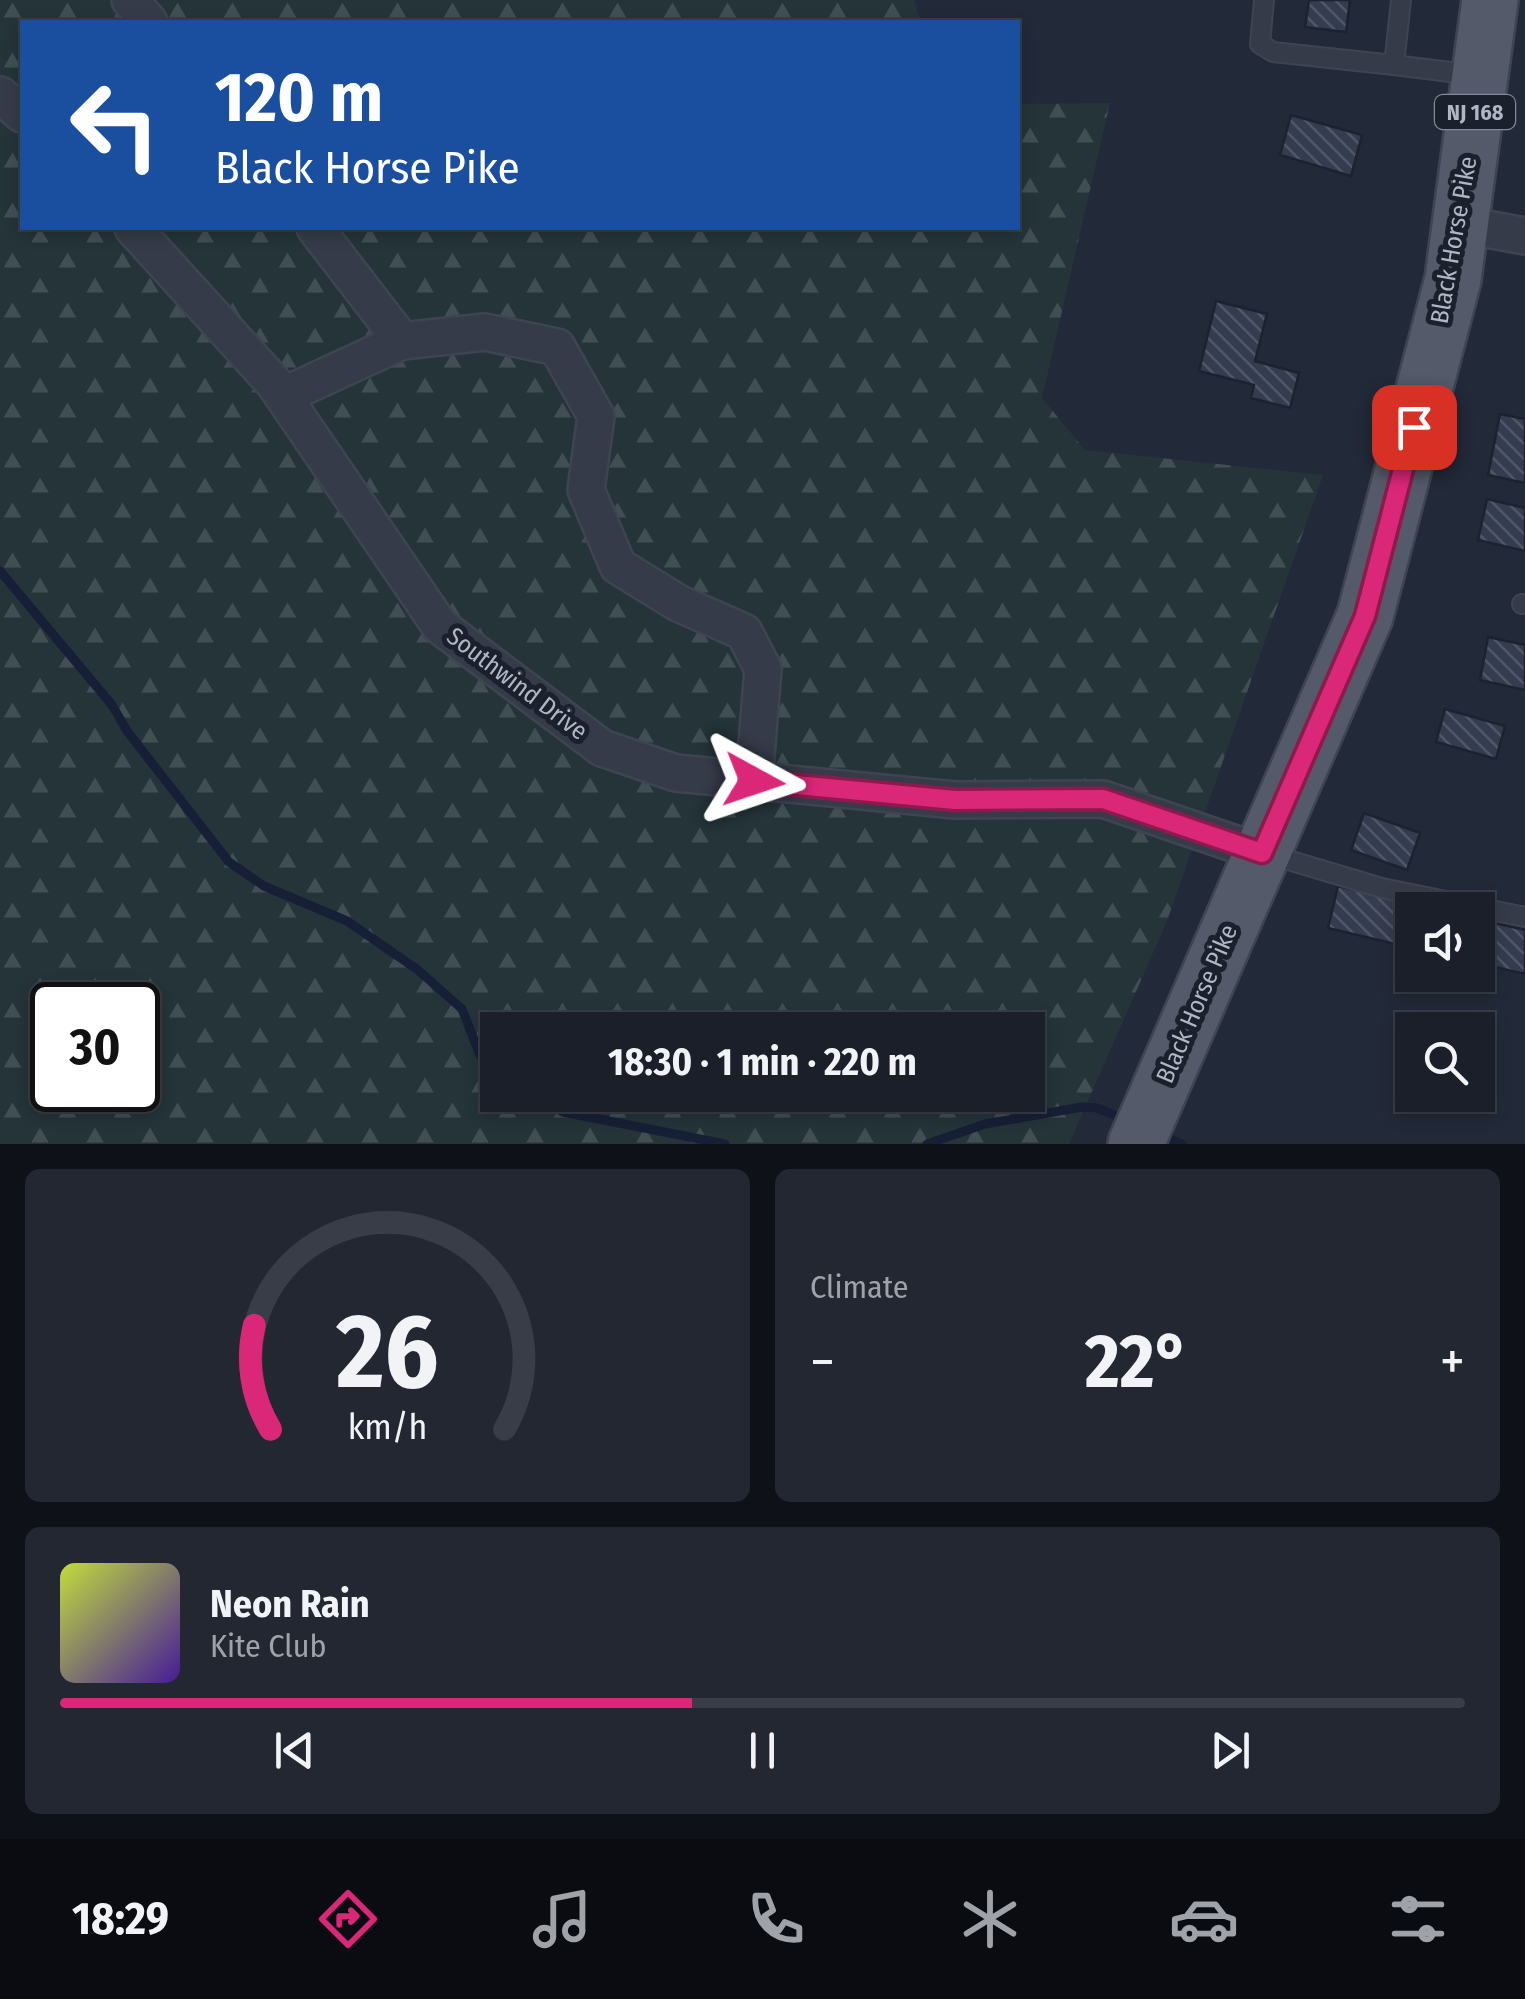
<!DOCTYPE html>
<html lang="en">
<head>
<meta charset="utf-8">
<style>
  :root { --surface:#1a1f2a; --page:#232732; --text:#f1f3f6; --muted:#9fa2a8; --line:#383d47; --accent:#db2777 }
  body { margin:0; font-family:"Fira Sans Condensed",sans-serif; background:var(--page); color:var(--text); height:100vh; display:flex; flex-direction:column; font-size:38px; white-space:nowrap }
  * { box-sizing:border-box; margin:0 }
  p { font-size:32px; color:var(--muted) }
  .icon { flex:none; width:55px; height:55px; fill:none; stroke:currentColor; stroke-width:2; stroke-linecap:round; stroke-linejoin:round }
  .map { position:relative; height:1144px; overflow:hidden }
  .sheet { display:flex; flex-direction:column; gap:25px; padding:25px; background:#0e1117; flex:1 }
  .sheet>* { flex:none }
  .guide { position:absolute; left:20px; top:20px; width:1000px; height:210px; border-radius:0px; box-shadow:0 5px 15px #0003,0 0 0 2px var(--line); background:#1a4fa0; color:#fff; overflow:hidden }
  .fabs { position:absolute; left:1395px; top:892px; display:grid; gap:20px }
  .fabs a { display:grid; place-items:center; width:100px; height:100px; border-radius:0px; background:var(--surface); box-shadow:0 5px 15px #0003,0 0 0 2px var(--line); font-size:50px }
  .speed { position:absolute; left:30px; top:982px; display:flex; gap:20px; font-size:50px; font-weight:700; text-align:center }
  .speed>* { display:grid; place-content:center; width:130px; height:130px; border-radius:50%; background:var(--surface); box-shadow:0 5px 15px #0003,0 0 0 2px var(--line); line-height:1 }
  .speed .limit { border:5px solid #111; border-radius:15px; background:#fff; color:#111 }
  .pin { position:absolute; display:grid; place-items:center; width:85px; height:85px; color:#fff; margin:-42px; border-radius:20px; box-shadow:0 5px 15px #0006 }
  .me { position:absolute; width:110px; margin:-55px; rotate:95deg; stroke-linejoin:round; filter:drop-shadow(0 0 8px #0008) }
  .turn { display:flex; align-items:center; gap:35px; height:210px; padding:0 30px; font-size:45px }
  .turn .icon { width:130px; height:130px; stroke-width:2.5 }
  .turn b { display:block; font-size:70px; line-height:85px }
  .big { font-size:75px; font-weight:700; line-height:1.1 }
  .sheet .tile { flex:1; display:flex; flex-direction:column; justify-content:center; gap:15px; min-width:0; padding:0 35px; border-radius:15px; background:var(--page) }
  .sheet .dial { align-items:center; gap:0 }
  .dial svg { height:260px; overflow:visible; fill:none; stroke:var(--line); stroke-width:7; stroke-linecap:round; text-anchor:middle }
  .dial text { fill:var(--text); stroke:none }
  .song { display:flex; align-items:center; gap:30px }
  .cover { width:120px; height:120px; border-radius:15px; background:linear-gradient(135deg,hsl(70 70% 55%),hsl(260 70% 35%)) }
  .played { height:10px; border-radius:5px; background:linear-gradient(90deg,var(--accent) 45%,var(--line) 45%) }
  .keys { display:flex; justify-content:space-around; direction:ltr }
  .heat { display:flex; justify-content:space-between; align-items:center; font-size:55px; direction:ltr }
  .sheet .tiles { flex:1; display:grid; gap:25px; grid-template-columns:1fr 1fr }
  .tile:last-child { grid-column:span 2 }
  .trip { position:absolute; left:480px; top:1012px; width:565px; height:100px; border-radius:0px; background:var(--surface); box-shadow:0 5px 15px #0003,0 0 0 2px var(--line); font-weight:700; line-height:100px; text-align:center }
  .dock { display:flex; height:160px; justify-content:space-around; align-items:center; background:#0a0c11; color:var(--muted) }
  .dock .icon { width:70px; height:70px }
  .dock .on { color:var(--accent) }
  .dock b { font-size:45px; color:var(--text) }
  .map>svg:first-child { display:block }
</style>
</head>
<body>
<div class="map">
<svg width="1525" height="1144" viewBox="0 0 1525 1144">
  <defs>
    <pattern id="forest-firs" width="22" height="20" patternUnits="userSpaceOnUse" patternTransform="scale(2.5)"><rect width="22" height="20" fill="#243439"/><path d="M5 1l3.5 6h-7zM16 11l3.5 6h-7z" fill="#414f54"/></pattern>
    <pattern id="building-back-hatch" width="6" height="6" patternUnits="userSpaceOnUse" patternTransform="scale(2.5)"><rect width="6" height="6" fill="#343c4f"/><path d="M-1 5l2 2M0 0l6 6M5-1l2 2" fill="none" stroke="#4f5667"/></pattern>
  </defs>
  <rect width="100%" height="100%" fill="#222938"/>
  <path fill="url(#forest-firs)" fill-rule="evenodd" d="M0 0H914L921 22H22V228H1018V104L1110 103 1042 398 1085 450 1323 475 1167 921 1069 1144H0ZM52 1005H138V1090H52ZM498 1030H1028V1095H498Z"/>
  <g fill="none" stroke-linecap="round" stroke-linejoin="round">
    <path stroke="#161f35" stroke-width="9" d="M0 571 112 705 127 731 229 862 264 886 347 921 418 970 462 1009 480 1055 498 1072
      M526 1095 563 1112 725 1144
      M1162 1135 1182 1144
      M927 1144 985 1124 1082 1107 1097 1108 1129 1121"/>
  </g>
  <path fill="url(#building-back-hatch)" stroke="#1d222f" stroke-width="2.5" d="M1309 0H1350L1346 32 1305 27Z
    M1291 115 1362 135 1351 176 1280 155Z
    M1216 301 1267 314 1255 361 1299 373 1290 408 1251 398 1254 385 1199 371Z
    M1500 414 1525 419V483L1488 475Z
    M1487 499 1525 508V551L1478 540Z
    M1488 637 1525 645V690L1480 680Z
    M1445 709 1505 726 1496 759 1436 742Z
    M1364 813 1420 833 1407 870 1351 850Z
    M1338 886 1441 910H1412V948L1328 928Z
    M1478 919 1525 930V974L1478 963Z"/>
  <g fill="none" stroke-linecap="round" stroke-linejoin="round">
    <defs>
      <path id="service" d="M1264 0 1260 44 1273 52 1394 65
        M1401 0 1394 65 1474 75
        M1522 604H1525
        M1268 854 1382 888 1525 917"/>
      <path id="minor" d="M130 0 149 22
        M0 95 22 114
        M1460 224 1525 236
        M133 228 274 383 440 626 602 748 676 773 955 800 1103 799 1262 853
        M315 228 402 341
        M283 396 402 341 485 332 557 347 596 416 586 490 618 566 678 603 744 632 763 669 754 781"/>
      <path id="primary" d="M1136 1144 1365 616 1453 279 1490 0"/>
    </defs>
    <use href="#service" stroke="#3f4452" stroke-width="22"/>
    <use href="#minor" stroke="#3f4452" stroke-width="40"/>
    <use href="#primary" stroke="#3f4452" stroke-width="60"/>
    <use href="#service" stroke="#363b49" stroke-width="18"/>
    <use href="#minor" stroke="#363b49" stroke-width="35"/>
    <use href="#primary" stroke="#545a69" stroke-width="55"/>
  </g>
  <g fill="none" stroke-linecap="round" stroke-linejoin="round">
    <defs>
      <path id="route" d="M754 781 955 800 1103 799 1262 853 1365 616 1414 427"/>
    </defs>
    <use href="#route" stroke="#8e194d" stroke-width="25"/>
    <use href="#route" stroke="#db2777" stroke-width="18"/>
  </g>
  <g text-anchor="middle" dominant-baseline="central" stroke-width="10" stroke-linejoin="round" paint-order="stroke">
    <rect fill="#1b202d" stroke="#848997" stroke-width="2.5" x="1435" y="95" width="80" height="34" rx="8"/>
    <g font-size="22" font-weight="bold" fill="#b1b6c5">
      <text x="1475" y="112">NJ 168</text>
    </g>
    <g font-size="25" fill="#b1b6c5" stroke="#1b202d">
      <text transform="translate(1454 240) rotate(-80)">Black Horse Pike</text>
      <text transform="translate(517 684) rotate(37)">Southwind Drive</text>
      <text transform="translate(1197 1004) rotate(-67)">Black Horse Pike</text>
    </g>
  </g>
</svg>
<div class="fabs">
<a><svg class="icon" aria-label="sound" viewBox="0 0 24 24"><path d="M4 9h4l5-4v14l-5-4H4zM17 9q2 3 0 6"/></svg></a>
<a><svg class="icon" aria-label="search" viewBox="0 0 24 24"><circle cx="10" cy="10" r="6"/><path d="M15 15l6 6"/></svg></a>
</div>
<div class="speed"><div class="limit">30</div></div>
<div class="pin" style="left:1414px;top:427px;background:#d93025"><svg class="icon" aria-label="arrive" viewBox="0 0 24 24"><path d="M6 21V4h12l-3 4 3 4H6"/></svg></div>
<svg class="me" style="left:754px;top:781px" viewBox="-20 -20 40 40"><path d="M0-17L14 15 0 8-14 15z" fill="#db2777" stroke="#fff" stroke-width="4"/></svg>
<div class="trip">18:30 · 1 min · 220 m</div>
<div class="guide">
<div class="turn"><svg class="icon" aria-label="left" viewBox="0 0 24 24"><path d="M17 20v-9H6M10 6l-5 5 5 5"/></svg><div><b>120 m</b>Black Horse Pike</div></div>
</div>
</div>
<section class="sheet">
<div class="tiles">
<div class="tile dial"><svg viewBox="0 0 100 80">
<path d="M14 69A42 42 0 1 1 86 69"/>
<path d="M14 69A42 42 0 0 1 9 37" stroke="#db2777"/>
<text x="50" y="56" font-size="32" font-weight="700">26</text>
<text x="50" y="72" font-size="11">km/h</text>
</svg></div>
<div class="tile"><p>Climate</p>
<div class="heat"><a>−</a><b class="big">22°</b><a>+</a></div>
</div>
<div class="tile">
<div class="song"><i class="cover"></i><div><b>Neon Rain</b><p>Kite Club</p></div></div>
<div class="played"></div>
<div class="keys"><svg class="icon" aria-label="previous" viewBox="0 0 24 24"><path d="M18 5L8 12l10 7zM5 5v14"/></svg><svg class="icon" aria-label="pause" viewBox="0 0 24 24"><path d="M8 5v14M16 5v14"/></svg><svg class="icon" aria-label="next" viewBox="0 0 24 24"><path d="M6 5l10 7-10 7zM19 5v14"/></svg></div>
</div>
</div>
</section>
<nav class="dock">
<b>18:29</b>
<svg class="icon on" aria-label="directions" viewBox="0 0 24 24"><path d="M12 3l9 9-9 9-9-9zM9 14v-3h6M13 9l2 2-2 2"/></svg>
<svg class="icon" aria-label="music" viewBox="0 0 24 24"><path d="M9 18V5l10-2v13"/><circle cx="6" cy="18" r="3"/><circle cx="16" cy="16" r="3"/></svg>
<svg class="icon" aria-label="phone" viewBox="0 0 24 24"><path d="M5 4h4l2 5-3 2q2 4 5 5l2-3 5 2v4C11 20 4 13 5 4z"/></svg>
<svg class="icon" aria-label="climate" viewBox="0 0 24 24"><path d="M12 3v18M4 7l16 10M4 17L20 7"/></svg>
<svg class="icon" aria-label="car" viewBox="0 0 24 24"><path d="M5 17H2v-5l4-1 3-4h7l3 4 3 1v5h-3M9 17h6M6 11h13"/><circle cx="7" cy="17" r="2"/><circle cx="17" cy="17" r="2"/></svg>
<svg class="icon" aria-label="filters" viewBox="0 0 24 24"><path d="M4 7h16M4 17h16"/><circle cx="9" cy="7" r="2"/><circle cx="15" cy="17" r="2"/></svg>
</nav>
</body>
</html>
